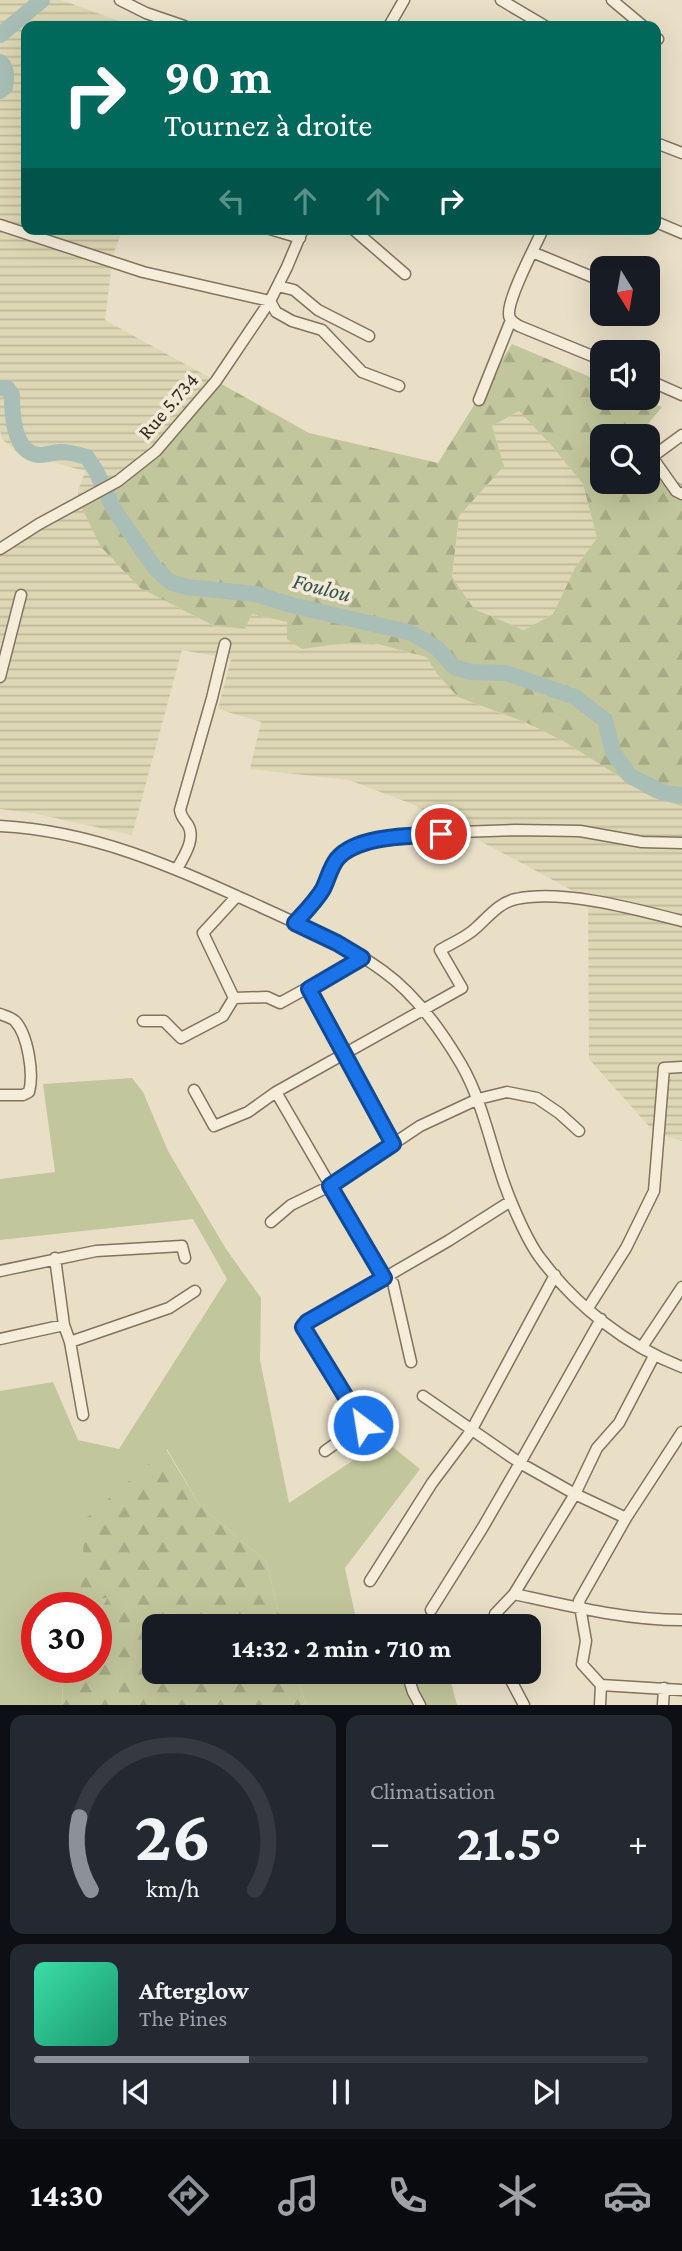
<!DOCTYPE html>
<html lang="fr">
<head>
<meta charset="utf-8">
<style>
  :root { --surface:#171b24; --page:#242831; --text:#f1f3f6; --muted:#9ea1a6; --line:#363941; --accent:#8c9099 }
  body { margin:0; font-family:"Crimson Pro",serif; background:var(--page); color:var(--text); height:100vh; display:flex; flex-direction:column; font-size:26px; white-space:nowrap }
  * { box-sizing:border-box; margin:0 }
  p { font-size:23px; color:var(--muted) }
  .icon { flex:none; width:38px; height:38px; fill:none; stroke:currentColor; stroke-width:2; stroke-linecap:round; stroke-linejoin:round }
  .map { position:relative; height:1705px; overflow:hidden }
  .details { display:flex; flex-direction:column; gap:10px; padding:10px; background:#0d0f14; flex:1 }
  .details>* { flex:none }
  .hud { position:absolute; left:21px; top:21px; width:640px; height:214px; border-radius:14px; box-shadow:0 7px 28px #0002; background:#00695c; color:#fff; overflow:hidden }
  .needle { width:46px; rotate:169deg }
  .tools { position:absolute; left:590px; top:256px; display:grid; gap:14px }
  .tools a { display:grid; place-items:center; width:70px; height:70px; border-radius:14px; background:var(--surface); box-shadow:0 7px 28px #0002; font-size:35px }
  .speed { position:absolute; left:21px; top:1592px; display:flex; gap:14px; font-size:35px; font-weight:700; text-align:center }
  .speed>* { display:grid; place-content:center; width:91px; height:91px; border-radius:50%; background:var(--surface); box-shadow:0 7px 28px #0002; line-height:1 }
  .speed .limit { border:10px solid #d22; background:#fff; color:#111 }
  .pin { position:absolute; display:grid; place-items:center; width:60px; height:60px; color:#fff; margin:-30px; border:4px solid #fff; border-radius:50%; box-shadow:0 2px 7px #0007 }
  .me { position:absolute; width:77px; margin:-38px; rotate:329deg; stroke-linejoin:round; filter:drop-shadow(0 0 5px #0008) }
  .turn { display:flex; align-items:center; gap:24px; height:147px; padding:0 28px; font-size:32px }
  .turn .icon { width:91px; height:91px; stroke-width:2.5 }
  .turn b { display:block; font-size:49px; line-height:60px }
  .lanes { display:flex; align-items:center; height:66px; padding:0 28px; background:#0003; justify-content:center; gap:35px; direction:ltr }
  .lanes .off { opacity:.35 }
  .big { font-size:52px; font-weight:700; line-height:1.1 }
  .details .card { flex:1; display:flex; flex-direction:column; justify-content:center; gap:10px; min-width:0; padding:0 24px; border-radius:14px; background:var(--page) }
  .details .dial { align-items:center; gap:0 }
  .dial svg { height:182px; overflow:visible; fill:none; stroke:var(--line); stroke-width:7; stroke-linecap:round; text-anchor:middle }
  .dial text { fill:var(--text); stroke:none }
  .song { display:flex; align-items:center; gap:21px }
  .cover { width:84px; height:84px; border-radius:10px; background:linear-gradient(135deg,hsl(160 70% 55%),hsl(160 70% 35%)) }
  .played { height:7px; border-radius:4px; background:linear-gradient(90deg,var(--accent) 35%,var(--line) 35%) }
  .keys { display:flex; justify-content:space-around; direction:ltr }
  .heat { display:flex; justify-content:space-between; align-items:center; font-size:38px; direction:ltr }
  .details .tiles { flex:1; display:grid; gap:10px; grid-template-columns:1fr 1fr }
  .card:last-child { grid-column:span 2 }
  .trip { position:absolute; left:142px; top:1614px; width:399px; height:70px; border-radius:14px; background:var(--surface); box-shadow:0 7px 28px #0002; font-weight:700; line-height:70px; text-align:center }
  .tab-bar { display:flex; height:112px; justify-content:space-around; align-items:center; background:#090b0e; color:var(--muted) }
  .tab-bar .icon { width:49px; height:49px }
  .tab-bar .active { color:var(--accent) }
  .tab-bar b { font-size:32px; color:var(--text) }
  .map>svg:first-child { display:block }
</style>
</head>
<body>
<div class="map">
<svg width="682" height="1705" viewBox="0 0 682 1705">
  <defs>
    <pattern id="farmland-rules" width="6" height="5" patternUnits="userSpaceOnUse" patternTransform="scale(1.75)"><rect width="6" height="5" fill="#ded7b5"/><path d="M0 2.5h6" fill="none" stroke="#bfb99b"/></pattern>
    <pattern id="forest-firs" width="22" height="20" patternUnits="userSpaceOnUse" patternTransform="scale(1.75)"><rect width="22" height="20" fill="#c2c69c"/><path d="M5 1l3.5 6h-7zM16 11l3.5 6h-7z" fill="#a7aa86"/></pattern>
  </defs>
  <rect width="100%" height="100%" fill="#e9dfc7"/>
  <path fill="url(#farmland-rules)" d="M0 0H61L133 26H26V229H123L113 255 105 320 216 381 140 588 214 626 245 629 252 614 288 622 338 644 374 643 426 657 438 675 458 697 527 723 563 741 653 798 682 806V1141L655 1133 589 1059 588 899 412 804 349 780 250 769 261 722 218 709 231 659 182 650 132 835 37 814 0 809V681L8 646 0 642V549L78 502V491L85 471 18 453 2 439 0 431Z
    M519 411 551 445 583 484 597 538 575 568 553 614 524 630 474 609 452 578 459 516 504 466 492 426Z"/>
  <path fill="#c2c69c" d="M132 1078 143 1092 168 1151 226 1249 261 1298 260 1360 289 1503 384 1440 420 1469 345 1568 356 1619 383 1626H282L266 1561 200 1506 167 1449 80 1601 107 1597 96 1618V1608H37V1668H69L62 1681 63 1705H0V1391L53 1382 78 1440 119 1449 227 1279 193 1219 0 1240V1179L55 1172 43 1084Z
    M295 1671H448L457 1705H306Z"/>
  <path fill="url(#forest-firs)" fill-rule="evenodd" d="M512 344 602 382V397H639L662 407 638 436H602V481H648V468L682 484V806L653 798 563 741 527 723 458 697 438 675 426 657 374 643 338 644 302 649 287 639V622L252 614 245 629 214 626 140 588 101 547 79 502 137 466 216 381 309 433 438 463ZM519 411 551 445 583 484 597 538 575 568 553 614 524 630 474 609 452 577 459 516 504 466 492 426Z
    M166 1449 200 1506 266 1561 282 1626H154V1671H295L306 1705H63L62 1681 69 1668H96V1618L107 1598 80 1601 85 1519Z"/>
  <g fill="none" stroke-linecap="round" stroke-linejoin="round">
    <path stroke="#a8beb7" stroke-width="16" d="M0 35 42 0
      M0 62C8 68 6 79 5 87L0 91
      M0 388H7L12 395C12 414 13 452 38 455 45 456 53 452 60 452 68 451 78 455 87 457L96 471 115 511 155 568 170 582 187 587 256 594 291 605 412 633 437 648 454 667 471 672 506 673 575 697 605 720 613 752 630 776 664 793 682 795"/>
    <defs>
      <path id="minor" d="M120 0 146 13 184 26
        M501 0 545 26
        M612 0 643 26
        M389 26 404 0
        M656 38 658 39
        M656 143 682 153
        M656 222 682 233
        M0 225 143 272 270 301 276 312 292 321 322 330 362 372 399 386
        M270 229 300 238
        M353 229 405 274
        M543 229C535 247 508 297 509 314 509 321 515 323 519 326L602 360
        M532 252 602 281
        M278 286 294 290 318 310 369 336
        M648 380 682 395
        M479 400 511 320
        M682 435 652 457 676 491 682 494
        M0 549 39 524 118 481 156 451 216 381 270 301 287 267 303 229
        M0 677 21 595
        M0 826C96 831 175 868 261 907 302 926 346 944 383 971 415 994 441 1030 461 1064 482 1100 490 1143 504 1183 511 1203 528 1243 541 1259 576 1306 627 1346 682 1367
        M177 869C184 856 196 839 188 825 184 819 181 817 180 810L212 698 225 644
        M295 923C304 912 316 901 323 888 335 864 334 856 361 843L459 832 515 830 580 831 642 842 682 843
        M309 989 393 1144
        M234 998 267 997 280 1003 362 958
        M0 1014C5 1016 12 1018 15 1021 28 1035 34 1074 29 1092L23 1095H0
        M143 1021H164L181 1038 223 1016 234 998 203 933 237 896
        M194 1090 214 1126 248 1112 276 1092 462 988 440 950C452 943 467 937 477 927 488 917 500 902 516 899 563 889 635 909 682 921
        M276 1092 384 1278 393 1283 411 1362
        M271 1222 291 1205 330 1186 420 1126 478 1099 507 1092 537 1098 559 1113 579 1131
        M55 1258 64 1325 70 1342 83 1415
        M0 1271 96 1251 182 1246 185 1258
        M588 1308 626 1248 654 1191 664 1068 682 1067
        M0 1339 64 1325
        M70 1342 169 1308 195 1291
        M642 1347 682 1287
        M423 1396 520 1463 601 1319
        M682 1432 626 1518 579 1601 586 1641 582 1664 601 1685 682 1690
        M325 1451 363 1424 303 1327 308 1322 448 1241 511 1201
        M370 1581 432 1483 471 1431 555 1275
        M514 1594C569 1606 626 1620 682 1620
        M431 1610 483 1527 520 1463 575 1494 597 1448 619 1423 654 1356
        M493 1626 495 1614 514 1594 575 1494 626 1518
        M416 1671 409 1679 413 1692 420 1705
        M506 1671 524 1705
        M600 1705 601 1685
        M663 1705 664 1688"/>
    </defs>
    <use href="#minor" stroke="#83725e" stroke-width="13"/>
    <use href="#minor" stroke="#f5edda" stroke-width="10"/>
  </g>
  <g fill="none" stroke-linecap="round" stroke-linejoin="round">
    <defs>
      <path id="route" d="M363 1425 303 1327 307 1322 384 1278 330 1186 393 1144 309 989 362 958 337 943 295 923C304 913 316 901 323 889 328 879 330 868 337 859 357 835 411 836 441 834"/>
    </defs>
    <use href="#route" stroke="#114b97" stroke-width="18"/>
    <use href="#route" stroke="#1a73e8" stroke-width="12"/>
  </g>
  <g text-anchor="middle" dominant-baseline="central" stroke-width="7" stroke-linejoin="round" paint-order="stroke">
    <g font-size="21" fill="#352a20" stroke="#f2e9d6">
      <text transform="translate(168 406) rotate(-49)">Rue 5.734</text>
    </g>
    <g font-size="23" font-style="italic" fill="#315351" stroke="#f2e9d6">
      <text transform="translate(322 587) rotate(14)">Foulou</text>
    </g>
  </g>
</svg>
<div class="tools">
<a><svg class="needle" viewBox="-14 -14 28 28"><path d="M0-13l5 13h-10z" fill="#e53935"/><path d="M0 13l5-13h-10z" fill="#9ea1a6"/></svg></a>
<a><svg class="icon" aria-label="sound" viewBox="0 0 24 24"><path d="M4 9h4l5-4v14l-5-4H4zM17 9q2 3 0 6"/></svg></a>
<a><svg class="icon" aria-label="search" viewBox="0 0 24 24"><circle cx="10" cy="10" r="6"/><path d="M15 15l6 6"/></svg></a>
</div>
<div class="speed"><div class="limit">30</div></div>
<div class="pin" style="left:441px;top:834px;background:#d93025"><svg class="icon" aria-label="arrive" viewBox="0 0 24 24"><path d="M6 21V4h12l-3 4 3 4H6"/></svg></div>
<svg class="me" style="left:363px;top:1425px" viewBox="-20 -20 40 40"><circle r="17" fill="#1a73e8" stroke="#fff" stroke-width="3"/><path d="M0-11L8 9 0 5-8 9z" fill="#fff"/></svg>
<div class="trip">14:32 · 2 min · 710 m</div>
<div class="hud">
<div class="turn"><svg class="icon" aria-label="right" viewBox="0 0 24 24"><path d="M7 20v-9h11M14 6l5 5-5 5"/></svg><div><b>90 m</b>Tournez à droite</div></div>
<div class="lanes"><svg class="icon off" aria-label="left" viewBox="0 0 24 24"><path d="M17 20v-9H6M10 6l-5 5 5 5"/></svg><svg class="icon off" aria-label="ahead" viewBox="0 0 24 24"><path d="M12 20V5M6 11l6-6 6 6"/></svg><svg class="icon off" aria-label="ahead" viewBox="0 0 24 24"><path d="M12 20V5M6 11l6-6 6 6"/></svg><svg class="icon" aria-label="right" viewBox="0 0 24 24"><path d="M7 20v-9h11M14 6l5 5-5 5"/></svg></div>
</div>
</div>
<section class="details">
<div class="tiles">
<div class="card dial"><svg viewBox="0 0 100 80">
<path d="M14 69A42 42 0 1 1 86 69"/>
<path d="M14 69A42 42 0 0 1 9 37" stroke="#8c9099"/>
<text x="50" y="56" font-size="32" font-weight="700">26</text>
<text x="50" y="72" font-size="11">km/h</text>
</svg></div>
<div class="card"><p>Climatisation</p>
<div class="heat"><a>−</a><b class="big">21.5°</b><a>+</a></div>
</div>
<div class="card">
<div class="song"><i class="cover"></i><div><b>Afterglow</b><p>The Pines</p></div></div>
<div class="played"></div>
<div class="keys"><svg class="icon" aria-label="previous" viewBox="0 0 24 24"><path d="M18 5L8 12l10 7zM5 5v14"/></svg><svg class="icon" aria-label="pause" viewBox="0 0 24 24"><path d="M8 5v14M16 5v14"/></svg><svg class="icon" aria-label="next" viewBox="0 0 24 24"><path d="M6 5l10 7-10 7zM19 5v14"/></svg></div>
</div>
</div>
</section>
<nav class="tab-bar">
<b>14:30</b>
<svg class="icon active" aria-label="directions" viewBox="0 0 24 24"><path d="M12 3l9 9-9 9-9-9zM9 14v-3h6M13 9l2 2-2 2"/></svg>
<svg class="icon" aria-label="music" viewBox="0 0 24 24"><path d="M9 18V5l10-2v13"/><circle cx="6" cy="18" r="3"/><circle cx="16" cy="16" r="3"/></svg>
<svg class="icon" aria-label="phone" viewBox="0 0 24 24"><path d="M5 4h4l2 5-3 2q2 4 5 5l2-3 5 2v4C11 20 4 13 5 4z"/></svg>
<svg class="icon" aria-label="climate" viewBox="0 0 24 24"><path d="M12 3v18M4 7l16 10M4 17L20 7"/></svg>
<svg class="icon" aria-label="car" viewBox="0 0 24 24"><path d="M5 17H2v-5l4-1 3-4h7l3 4 3 1v5h-3M9 17h6M6 11h13"/><circle cx="7" cy="17" r="2"/><circle cx="17" cy="17" r="2"/></svg>
</nav>
</body>
</html>
